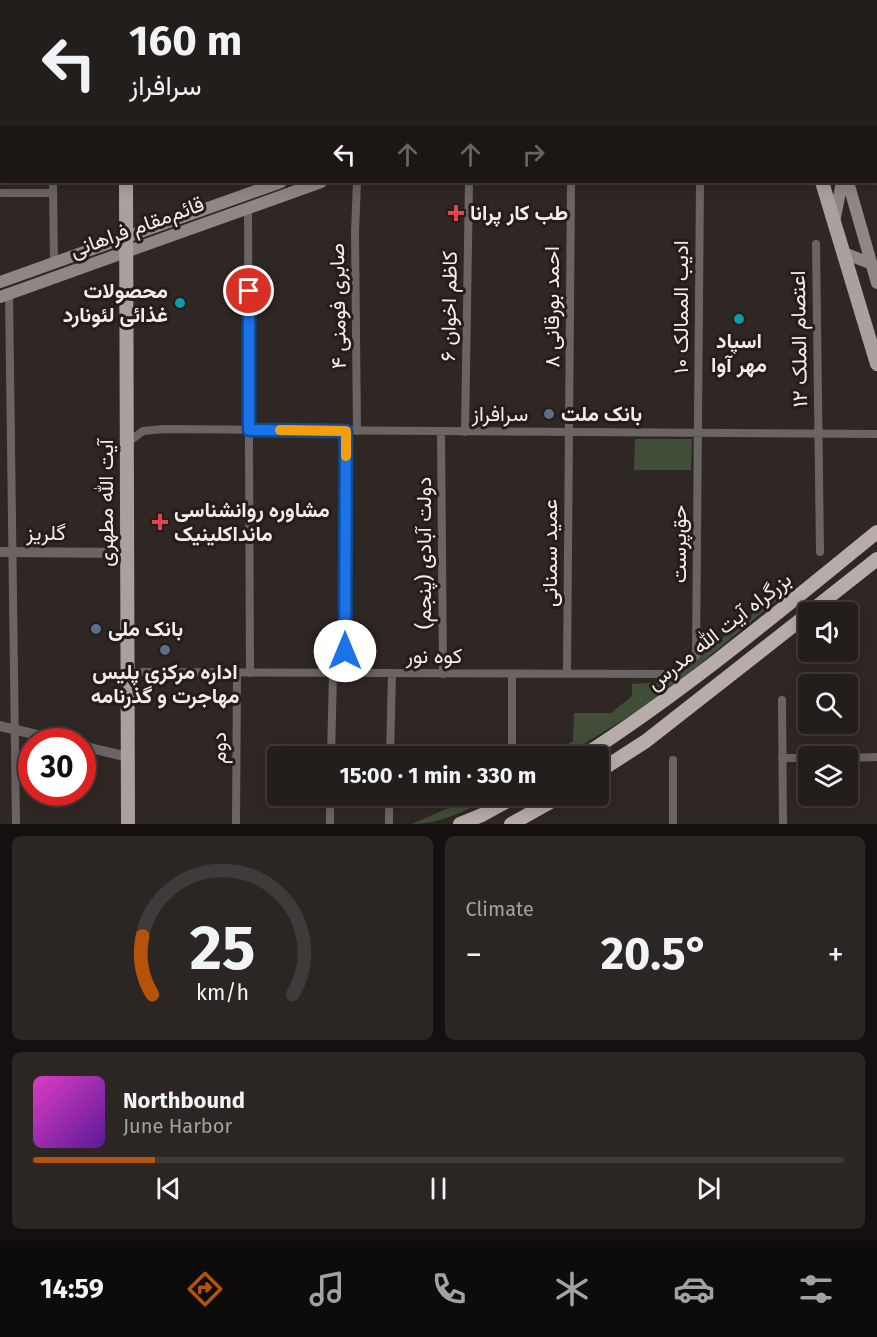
<!DOCTYPE html>
<html lang="en">
<head>
<meta charset="utf-8">
<style>
  :root { --surface:#231d1b; --page:#2b2624; --text:#f1f3f6; --muted:#a3a2a3; --line:#403b3a; --accent:#b45309 }
  body { margin:0; font-family:"Fira Sans",Vazirmatn,sans-serif; background:var(--page); color:var(--text); height:100vh; display:flex; flex-direction:column; font-size:22px; white-space:nowrap }
  * { box-sizing:border-box; margin:0 }
  p { font-size:20px; color:var(--muted) }
  .icon { flex:none; width:33px; height:33px; fill:none; stroke:currentColor; stroke-width:2; stroke-linecap:round; stroke-linejoin:round }
  .map { position:relative; height:824px; overflow:hidden }
  .drawer { display:flex; flex-direction:column; gap:12px; padding:12px; background:#13100f; flex:1 }
  .drawer>* { flex:none }
  .top-card { position:absolute; left:0px; top:0px; width:878px; height:183px; box-shadow:0 3px 15px #0003,0 0 0 2px var(--line); background:#231d1b; color:var(--text); overflow:hidden }
  .controls { position:absolute; left:798px; top:602px; display:grid; gap:12px }
  .controls a { display:grid; place-items:center; width:60px; height:60px; border-radius:6px; background:var(--surface); box-shadow:0 3px 15px #0003,0 0 0 2px var(--line); font-size:30px }
  .speed { position:absolute; left:18px; top:728px; display:flex; gap:12px; font-size:30px; font-weight:700; text-align:center }
  .speed>* { display:grid; place-content:center; width:78px; height:78px; border-radius:50%; background:var(--surface); box-shadow:0 3px 15px #0003,0 0 0 2px var(--line); line-height:1 }
  .speed .limit { border:9px solid #d22; background:#fff; color:#111 }
  .pin { position:absolute; display:grid; place-items:center; width:51px; height:51px; color:#fff; margin:-26px; border:3px solid #fff; border-radius:50%; box-shadow:0 2px 6px #0007 }
  .me { position:absolute; width:66px; margin:-33px; rotate:0deg; stroke-linejoin:round; filter:drop-shadow(0 0 4px #0008) }
  .turn { display:flex; align-items:center; gap:21px; height:126px; padding:0 30px; font-size:27px }
  .turn .icon { width:78px; height:78px; stroke-width:2.5 }
  .turn b { display:block; font-size:42px; line-height:51px }
  .lanes { display:flex; align-items:center; height:57px; padding:0 30px; background:#0003; justify-content:center; gap:30px; direction:ltr }
  .lanes .off { opacity:.35 }
  .big { font-size:45px; font-weight:700; line-height:1.1 }
  .drawer .card { flex:1; display:flex; flex-direction:column; justify-content:center; gap:9px; min-width:0; padding:0 21px; border-radius:9px; background:var(--page) }
  .drawer .dial { align-items:center; gap:0 }
  .dial svg { height:156px; overflow:visible; fill:none; stroke:var(--line); stroke-width:7; stroke-linecap:round; text-anchor:middle }
  .dial text { fill:var(--text); stroke:none }
  .song { display:flex; align-items:center; gap:18px }
  .cover { width:72px; height:72px; border-radius:9px; background:linear-gradient(135deg,hsl(310 70% 55%),hsl(270 70% 35%)) }
  .played { height:6px; border-radius:3px; background:linear-gradient(90deg,var(--accent) 15%,var(--line) 15%) }
  .keys { display:flex; justify-content:space-around; direction:ltr }
  .heat { display:flex; justify-content:space-between; align-items:center; font-size:33px; direction:ltr }
  .drawer .tiles { flex:1; display:grid; gap:12px; grid-template-columns:1fr 1fr }
  .card:last-child { grid-column:span 2 }
  .trip { position:absolute; left:267px; top:746px; width:342px; height:60px; border-radius:6px; background:var(--surface); box-shadow:0 3px 15px #0003,0 0 0 2px var(--line); font-weight:700; line-height:60px; text-align:center }
  .tab-bar { display:flex; height:96px; justify-content:space-around; align-items:center; background:#0e0c0b; color:var(--muted) }
  .tab-bar .icon { width:42px; height:42px }
  .tab-bar .current { color:var(--accent) }
  .tab-bar b { font-size:27px; color:var(--text) }
  .map>svg:first-child { display:block }
</style>
</head>
<body>
<div class="map">
<svg width="877" height="824" viewBox="0 0 877 824">
  <rect width="100%" height="100%" fill="#2f2724"/>
  <path fill="#404e39" d="M635 439H692L691 470H634Z
    M775 596H782L659 698 564 756H548L573 741 574 713H611L632 696V684L662 682 701 655Z
    M478 795H495C470 809 441 824 412 824Z"/>
  <g fill="none" stroke-linecap="round" stroke-linejoin="round">
    <path stroke="#6a6564" stroke-width="8" d="M386 0V2
      M52 2V0
      M265 2V0
      M507 2V0
      M629 2V0
      M53 182 54 263
      M357 182 355 232 357 431
      M0 193H53
      M248 209 250 673
      M816 244 820 552
      M9 293 16 824
      M441 431 443 674
      M465 432 469 182
      M127 443 143 431 164 429 877 434
      M696 656 700 182
      M127 672 669 674
      M345 673 346 431
      M512 674V756
      M567 674 571 182
      M782 700 783 824
      M331 756 333 673
      M390 756 392 673
      M782 758H808
      M848 758 877 757
      M673 760V824
      M236 824 237 673
      M330 824V795
      M389 824V795"/>
    <path stroke="#6a6564" stroke-width="10" d="M0 47H2
      M0 552 127 553
      M0 726 63 741
      M82 746 128 757"/>
    <path stroke="#8e8785" stroke-width="12" d="M876 126H877
      M876 139H877
      M848 182 877 283
      M834 222 842 182
      M844 253 872 264
      M0 282 281 182
      M0 297 321 182"/>
    <path stroke="#aaa19f" stroke-width="14" d="M126 0V2
      M767 0V2
      M126 182 128 824
      M822 182 877 364"/>
    <path stroke="#b7acaa" stroke-width="14" d="M810 612 877 559
      M583 756C687 689 781 610 877 532
      M598 772 646 741 808 614
      M460 824 482 815 518 795
      M511 824 563 795"/>
  </g>
  <g fill="none" stroke-linecap="round" stroke-linejoin="round">
    <defs>
      <path id="route" d="M249 291V430L346 431 345 651"/>
    </defs>
    <use href="#route" stroke="#114b97" stroke-width="15"/>
    <use href="#route" stroke="#1a73e8" stroke-width="10"/>
    <path stroke="#f59e0b" stroke-width="10" d="M280 430 346 431V456"/>
  </g>
  <g fill="#e0444e" stroke="#251d1a" stroke-width="2">
    <path d="M453 204h6v6h6v6h-6v6h-6v-6h-6v-6h6z"/>
    <path d="M157 513h6v6h6v6h-6v6h-6v-6h-6v-6h6z"/>
  </g>
  <g fill="#0f9aa8" stroke="#251d1a" stroke-width="2">
    <circle cx="180" cy="303" r="6"/>
    <circle cx="739" cy="319" r="6"/>
  </g>
  <g fill="#5c6f8a" stroke="#251d1a" stroke-width="2">
    <circle cx="549" cy="414" r="6"/>
    <circle cx="96" cy="629" r="6"/>
    <circle cx="165" cy="650" r="6"/>
  </g>
  <g text-anchor="middle" dominant-baseline="central" stroke-width="6" stroke-linejoin="round" paint-order="stroke">
    <g font-size="21" font-weight="bold" fill="#f2ecea" stroke="#251d1a" text-anchor="start">
      <text x="470" y="213">طب کار پرانا</text>
      <text x="168" y="291" text-anchor="end">محصولات<tspan x="168" dy="24">غذائی لئونارد</tspan></text>
      <text x="739" y="341" text-anchor="middle">اسپاد<tspan x="739" dy="24">مهر آوا</tspan></text>
      <text x="561" y="414">بانک ملت</text>
      <text x="174" y="510">مشاوره روانشناسی<tspan x="174" dy="24">مانداکلینیک</tspan></text>
      <text x="108" y="629">بانک ملی</text>
      <text x="165" y="672" text-anchor="middle">اداره مرکزی پلیس<tspan x="165" dy="24">مهاجرت و گذرنامه</tspan></text>
    </g>
    <g font-size="21" fill="#f2ecea" stroke="#251d1a">
      <text transform="translate(137 227) rotate(-20)">قائم‌مقام فراهانی</text>
      <text transform="translate(338 306) rotate(-91)">صابری فومنی ۴</text>
      <text transform="translate(449 306) rotate(-89)">کاظم اخوان ۶</text>
      <text transform="translate(552 307) rotate(-90)">احمد بورقانی ۸</text>
      <text transform="translate(681 307) rotate(-90)">ادیب الممالک ۱۰</text>
      <text transform="translate(799 339) rotate(-91)">اعتصام الملک ۱۲</text>
      <text x="500" y="414">سرافراز</text>
      <text transform="translate(106 503) rotate(-90)">آیت الله مطهری</text>
      <text x="46" y="533">گلریز</text>
      <text transform="translate(679 544) rotate(-90)">حق‌پرست</text>
      <text transform="translate(424 553) rotate(-90)">دولت آبادی (پنجم)</text>
      <text transform="translate(550 553) rotate(-90)">عمید سمنانی</text>
      <text transform="translate(719 631) rotate(-38)">بزرگراه آیت الله مدرس</text>
      <text x="434" y="656">کوه نور</text>
      <text transform="translate(219 748) rotate(-90)">دوم</text>
    </g>
  </g>
</svg>
<div class="controls">
<a><svg class="icon" aria-label="sound" viewBox="0 0 24 24"><path d="M4 9h4l5-4v14l-5-4H4zM17 9q2 3 0 6"/></svg></a>
<a><svg class="icon" aria-label="search" viewBox="0 0 24 24"><circle cx="10" cy="10" r="6"/><path d="M15 15l6 6"/></svg></a>
<a><svg class="icon" aria-label="layers" viewBox="0 0 24 24"><path d="M12 4l9 5-9 5-9-5zM3 14l9 5 9-5"/></svg></a>
</div>
<div class="speed"><div class="limit">30</div></div>
<div class="pin" style="left:249px;top:291px;background:#d93025"><svg class="icon" aria-label="arrive" viewBox="0 0 24 24"><path d="M6 21V4h12l-3 4 3 4H6"/></svg></div>
<svg class="me" style="left:345px;top:651px" viewBox="-20 -20 40 40"><circle r="19" fill="#fff"/><path d="M0-13L10 11 0 6-10 11z" fill="#1a73e8"/></svg>
<div class="trip">15:00 · 1 min · 330 m</div>
<div class="top-card">
<div class="turn"><svg class="icon" aria-label="left" viewBox="0 0 24 24"><path d="M17 20v-9H6M10 6l-5 5 5 5"/></svg><div><b>160 m</b>سرافراز</div></div>
<div class="lanes"><svg class="icon" aria-label="left" viewBox="0 0 24 24"><path d="M17 20v-9H6M10 6l-5 5 5 5"/></svg><svg class="icon off" aria-label="ahead" viewBox="0 0 24 24"><path d="M12 20V5M6 11l6-6 6 6"/></svg><svg class="icon off" aria-label="ahead" viewBox="0 0 24 24"><path d="M12 20V5M6 11l6-6 6 6"/></svg><svg class="icon off" aria-label="right" viewBox="0 0 24 24"><path d="M7 20v-9h11M14 6l5 5-5 5"/></svg></div>
</div>
</div>
<section class="drawer">
<div class="tiles">
<div class="card dial"><svg viewBox="0 0 100 80">
<path d="M14 69A42 42 0 1 1 86 69"/>
<path d="M14 69A42 42 0 0 1 9 39" stroke="#b45309"/>
<text x="50" y="56" font-size="32" font-weight="700">25</text>
<text x="50" y="72" font-size="11">km/h</text>
</svg></div>
<div class="card"><p>Climate</p>
<div class="heat"><a>−</a><b class="big">20.5°</b><a>+</a></div>
</div>
<div class="card">
<div class="song"><i class="cover"></i><div><b>Northbound</b><p>June Harbor</p></div></div>
<div class="played"></div>
<div class="keys"><svg class="icon" aria-label="previous" viewBox="0 0 24 24"><path d="M18 5L8 12l10 7zM5 5v14"/></svg><svg class="icon" aria-label="pause" viewBox="0 0 24 24"><path d="M8 5v14M16 5v14"/></svg><svg class="icon" aria-label="next" viewBox="0 0 24 24"><path d="M6 5l10 7-10 7zM19 5v14"/></svg></div>
</div>
</div>
</section>
<nav class="tab-bar">
<b>14:59</b>
<svg class="icon current" aria-label="directions" viewBox="0 0 24 24"><path d="M12 3l9 9-9 9-9-9zM9 14v-3h6M13 9l2 2-2 2"/></svg>
<svg class="icon" aria-label="music" viewBox="0 0 24 24"><path d="M9 18V5l10-2v13"/><circle cx="6" cy="18" r="3"/><circle cx="16" cy="16" r="3"/></svg>
<svg class="icon" aria-label="phone" viewBox="0 0 24 24"><path d="M5 4h4l2 5-3 2q2 4 5 5l2-3 5 2v4C11 20 4 13 5 4z"/></svg>
<svg class="icon" aria-label="climate" viewBox="0 0 24 24"><path d="M12 3v18M4 7l16 10M4 17L20 7"/></svg>
<svg class="icon" aria-label="car" viewBox="0 0 24 24"><path d="M5 17H2v-5l4-1 3-4h7l3 4 3 1v5h-3M9 17h6M6 11h13"/><circle cx="7" cy="17" r="2"/><circle cx="17" cy="17" r="2"/></svg>
<svg class="icon" aria-label="filters" viewBox="0 0 24 24"><path d="M4 7h16M4 17h16"/><circle cx="9" cy="7" r="2"/><circle cx="15" cy="17" r="2"/></svg>
</nav>
</body>
</html>
